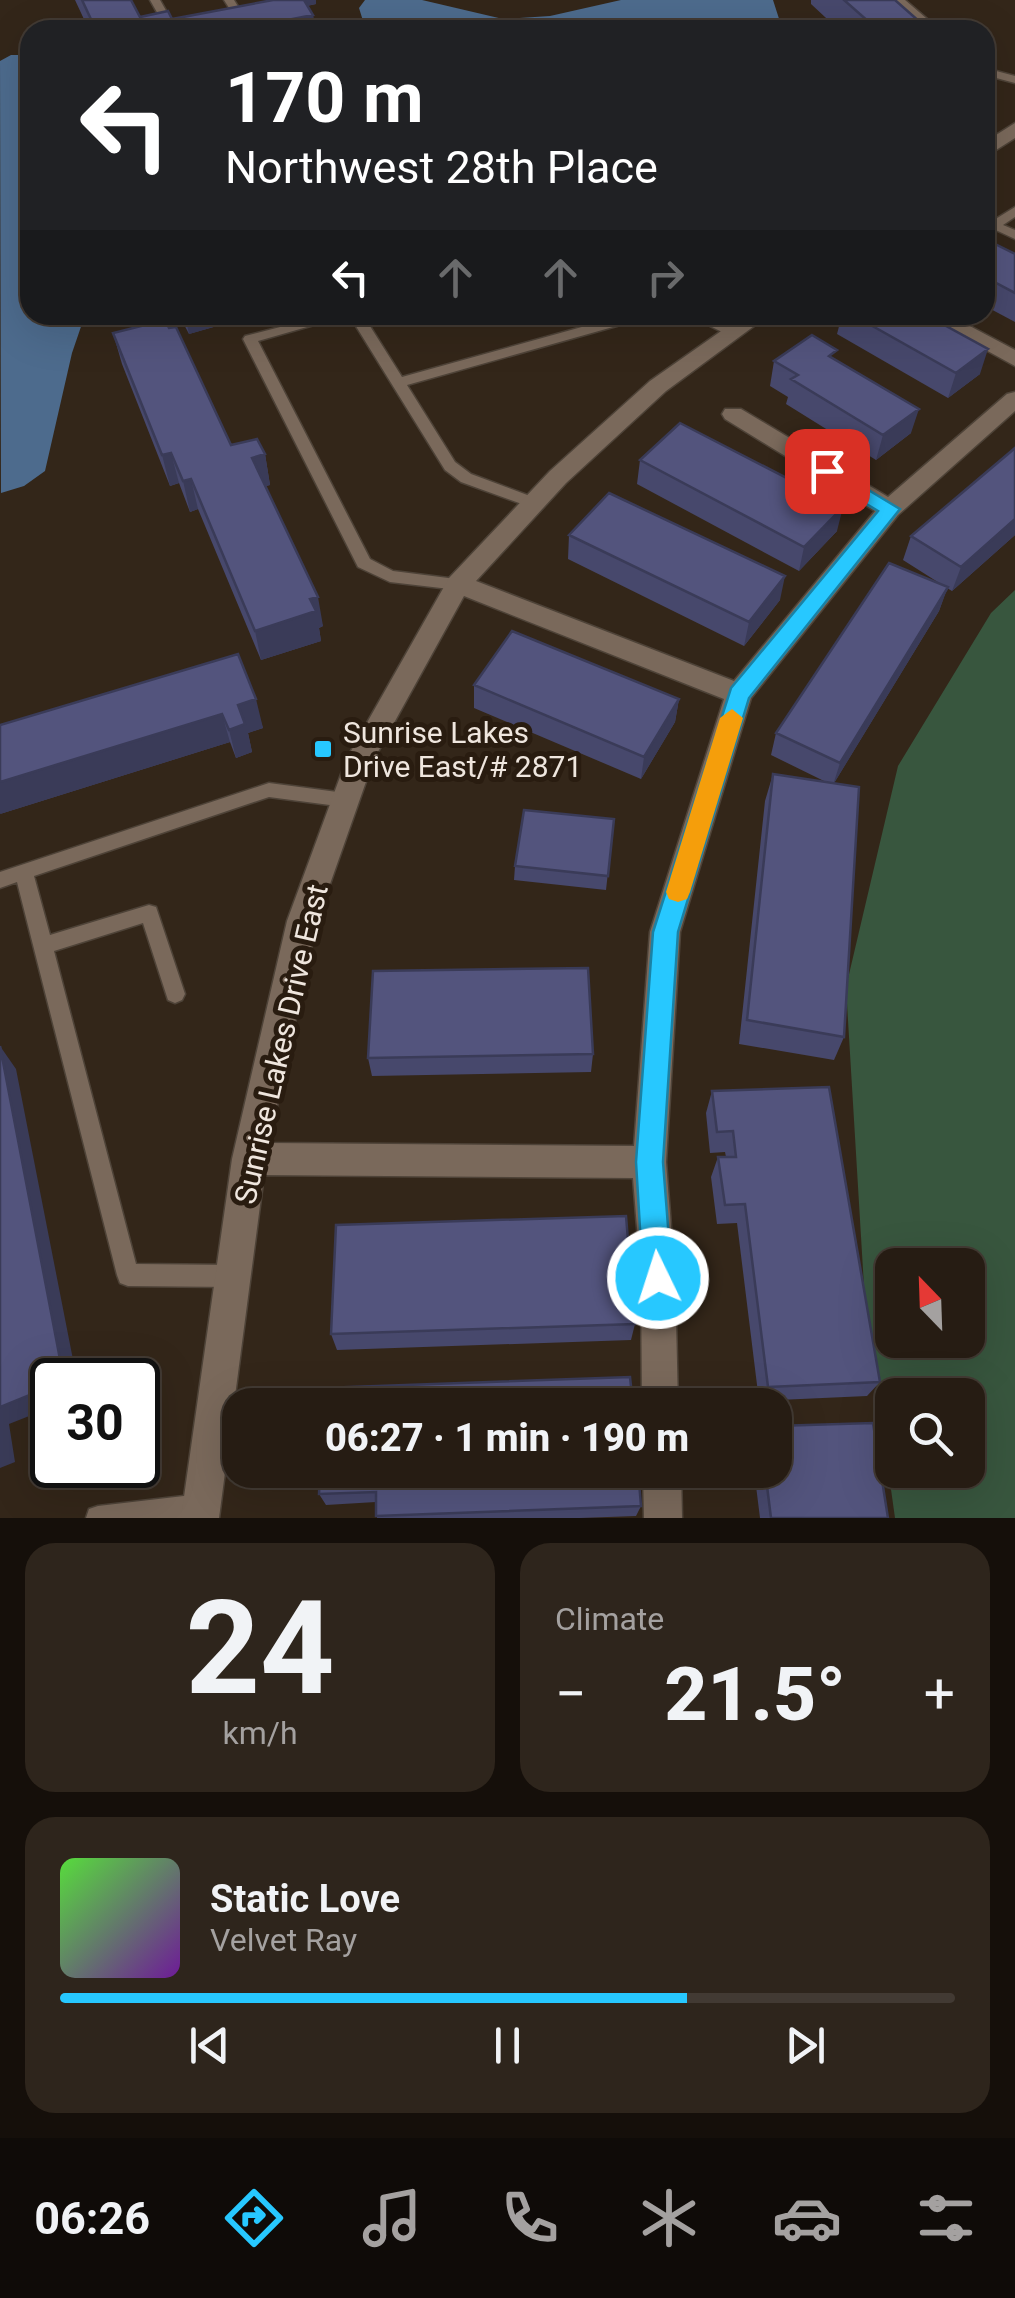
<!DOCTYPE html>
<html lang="en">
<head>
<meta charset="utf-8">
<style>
  :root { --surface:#261c13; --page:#2e251c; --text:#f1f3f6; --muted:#a4a1a0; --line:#423a33; --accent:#27c8ff }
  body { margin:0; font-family:Roboto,sans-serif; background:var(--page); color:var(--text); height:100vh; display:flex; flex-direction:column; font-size:38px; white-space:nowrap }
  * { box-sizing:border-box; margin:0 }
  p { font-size:32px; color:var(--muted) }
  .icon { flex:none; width:55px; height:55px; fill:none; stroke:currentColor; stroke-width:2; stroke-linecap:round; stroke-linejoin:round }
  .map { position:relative; height:1518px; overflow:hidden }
  .sheet { display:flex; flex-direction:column; gap:25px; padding:25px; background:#150f0a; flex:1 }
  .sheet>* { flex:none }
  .top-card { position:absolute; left:20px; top:20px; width:975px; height:305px; border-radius:30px; box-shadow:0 10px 40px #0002,0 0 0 2px var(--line); background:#202124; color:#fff; overflow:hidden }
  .needle { width:65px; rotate:337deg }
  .fabs { position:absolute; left:875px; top:1248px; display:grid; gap:20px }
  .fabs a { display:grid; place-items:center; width:110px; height:110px; border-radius:20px; background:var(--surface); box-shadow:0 10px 40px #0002,0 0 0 2px var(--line); font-size:50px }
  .speed { position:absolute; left:30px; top:1358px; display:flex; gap:20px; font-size:50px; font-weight:700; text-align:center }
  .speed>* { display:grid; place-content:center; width:130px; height:130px; border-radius:50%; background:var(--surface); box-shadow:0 10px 40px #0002,0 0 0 2px var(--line); line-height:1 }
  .speed .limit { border:5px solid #111; border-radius:15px; background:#fff; color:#111 }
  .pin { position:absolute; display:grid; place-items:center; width:85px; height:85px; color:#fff; margin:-42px; border-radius:20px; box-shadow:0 5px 15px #0006 }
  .me { position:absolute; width:110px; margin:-55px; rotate:356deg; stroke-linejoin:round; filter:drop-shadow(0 0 8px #0008) }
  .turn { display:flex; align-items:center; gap:35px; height:210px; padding:0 40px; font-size:45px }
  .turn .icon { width:130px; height:130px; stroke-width:2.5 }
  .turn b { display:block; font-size:70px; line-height:85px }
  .lanes { display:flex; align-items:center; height:95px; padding:0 40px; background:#0003; justify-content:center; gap:50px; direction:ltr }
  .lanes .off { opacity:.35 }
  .big { font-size:75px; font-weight:800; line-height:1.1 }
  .sheet .tile { flex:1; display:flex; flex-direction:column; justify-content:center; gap:15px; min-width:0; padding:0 35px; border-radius:30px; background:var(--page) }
  .sheet .dial { align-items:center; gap:0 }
  .dial b { font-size:130px; line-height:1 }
  .song { display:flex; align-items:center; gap:30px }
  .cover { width:120px; height:120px; border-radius:15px; background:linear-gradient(135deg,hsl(110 70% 55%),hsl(280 70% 35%)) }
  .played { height:10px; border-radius:5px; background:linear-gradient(90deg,var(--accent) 70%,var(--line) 70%) }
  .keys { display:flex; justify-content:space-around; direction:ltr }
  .heat { display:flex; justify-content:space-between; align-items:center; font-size:55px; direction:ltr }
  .sheet .tiles { flex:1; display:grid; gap:25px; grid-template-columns:1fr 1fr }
  .tile:last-child { grid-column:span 2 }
  .trip { position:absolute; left:222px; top:1388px; width:570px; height:100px; border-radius:30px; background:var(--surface); box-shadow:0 10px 40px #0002,0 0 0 2px var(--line); font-weight:800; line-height:100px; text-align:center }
  .tabs { display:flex; height:160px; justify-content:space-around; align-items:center; background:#0f0b08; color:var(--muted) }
  .tabs .icon { width:70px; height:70px }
  .tabs .current { color:var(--accent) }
  .tabs b { font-size:45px; color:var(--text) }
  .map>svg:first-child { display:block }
</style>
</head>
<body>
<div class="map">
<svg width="1015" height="1518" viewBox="0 0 1015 1518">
  <rect width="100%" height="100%" fill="#332619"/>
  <path fill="#38563e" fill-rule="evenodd" d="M1015 590V1518H895L865 1303 846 987 898 766 991 613ZM892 1265H968V1340H892ZM892 1395H968V1470H892Z"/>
  <path fill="#4d6b8d" d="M365 0H422L503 19 550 16 621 0H773L782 28 361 30 364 24 359 8Z
    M11 55H30V315H85L72 353 45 471 24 486 1 493 0 61Z"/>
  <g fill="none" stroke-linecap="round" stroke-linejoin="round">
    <defs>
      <path id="service" d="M150 0H160L177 30H167Z
        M224 0H234L244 16 243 18 223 21V17L233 14Z
        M894 0H905L940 30H928Z
        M985 68 1015 76V83L985 75Z
        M1015 207V217L1003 225 1015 230V239L985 225V216L994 220Z
        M327 315H363L402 377 625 315H647L645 318 407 385 455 462 471 474 538 499 541 503 533 508 461 482 445 470 349 315 258 341 370 559 393 571 464 580 466 584 458 590 390 582 358 567 243 339 245 336Z
        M688 315H706L740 332 738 335H728Z
        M269 783 345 793 351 795 354 800 351 805 345 807 269 797 34 876 50 935 149 905 156 907 185 994 182 1000 175 1003 168 1000 143 923 54 951 136 1264 233 1265 241 1268 244 1276 241 1284 233 1287 128 1286 120 1283 117 1275 17 882 0 888V872Z
        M201 1494 210 1497 213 1506 210 1515 201 1518H86L89 1509 98 1506Z"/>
      <path id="minor" d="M1015 123V138L985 157V142Z
        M744 315H769L666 391 566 483 476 581 734 681 875 511 725 419 722 414 725 409H741L888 497 1007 394 1015 392V411L898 515 751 698 680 932 666 1162 675 1278 678 1405H642L641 1278 633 1178 264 1175 219 1518H181L232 1159 287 921 347 758 449 578 550 471 650 381ZM464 596 724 699 650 932 634 1146 269 1143 317 921 374 759Z
        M922 315H949L1015 350V366Z
        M643 1470H681L682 1518H644Z"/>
    </defs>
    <use href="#service" stroke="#4e4338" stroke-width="3"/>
    <use href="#minor" stroke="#4e4338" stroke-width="3"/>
    <use href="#service" fill="#7a695b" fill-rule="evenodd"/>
    <use href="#minor" fill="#7a695b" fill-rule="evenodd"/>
  </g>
  <path fill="#47486c" d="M75 0H131L140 17 172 19 267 1V0H316V4L307 6 313 15 315 30H89Z
    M811 0H895L929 30H839L811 4Z
    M985 239 1015 254V322L985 306Z
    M179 315H237L238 320 189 334Z
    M842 315H926L980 374 948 398 837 334Z
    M113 333 231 445 265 454 270 485 266 486 323 626 319 628 321 641 261 660 198 509 190 512 179 483 170 486 122 364Z
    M835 359 911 433 876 460 786 404 788 397 770 386 774 361Z
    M1015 448V535L952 591 947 588 939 611 834 783 844 1037 834 1060 739 1044 765 801 773 774 826 782 771 755 776 733 944 586 903 560 911 536Z
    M640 460 837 531 799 571 637 484Z
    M569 535 780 600 744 646 568 559Z
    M238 654 263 728 248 733 252 752 236 758 230 742 0 814Z
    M474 685 679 699 675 722 641 779 474 708Z
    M614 819 606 890 514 880 515 866Z
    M593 1054 591 1072 372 1076 368 1058Z
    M712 1091 880 1382 867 1396 759 1401 737 1223 717 1224 711 1177 718 1157H726L725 1152 710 1153 706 1113Z
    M635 1324 631 1340 337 1350 331 1334Z
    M320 1470 641 1506 636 1516 580 1518H377L376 1502 326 1505 319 1494Z
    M754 1470H775L888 1518H760Z"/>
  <path fill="#3a3b58" d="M278 0H316V4L279 11Z
    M313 15 315 30H236Z
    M185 315H237L238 320 189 334Z
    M462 315H491L462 322Z
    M988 349 980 374 948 398 956 373Z
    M919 409 911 433 876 460 883 435Z
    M171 453 179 483 170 486 162 455Z
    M265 454 270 485 258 488 252 458Z
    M191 479 198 509 190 512 183 481Z
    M843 507 837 531 799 571 804 547Z
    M1015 519V535L952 591 961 567Z
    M785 576 780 600 744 646 749 622Z
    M948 587 939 611 833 785 840 763Z
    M318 597 323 626 319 628 321 641 261 660 255 631 310 599Z
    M256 699 263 728 248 733 252 752 236 758 229 730 238 705Z
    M679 699 675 722 641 779 644 757Z
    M222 714 230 742 0 814V782Z
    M0 1046 16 1069 77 1380H64Z
    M52 1386V1407L9 1424 15 1462 0 1468V1407Z"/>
  <path fill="#53547d" stroke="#3a3b58" stroke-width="2.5" d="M82 0H131L140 17 168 11 172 19 273 0H304L313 15 236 30H145L144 29 96 30Z
    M844 0H895L929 30H878Z
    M985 239 1015 254V293L985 277Z
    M853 315H926L988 349 956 373Z
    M165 320 169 328 176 327 231 445 257 439 265 454 252 458 318 597 310 599 316 611 255 631 191 479 183 481 171 453 162 455 113 333Z
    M812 335 837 350 829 356 919 409 883 435 791 379 798 375 774 361Z
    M680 423 843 507 804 547 640 460Z
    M1015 448V519L961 567 911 536Z
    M609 493 785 576 749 622 569 535Z
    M889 563 948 587 840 763 776 733Z
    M512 631 679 699 644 757 474 685Z
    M238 654 256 699 238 705 245 724 229 730 222 714 0 782V725Z
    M773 774 859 787 844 1037 747 1020Z
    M524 810 614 819 608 876 515 866Z
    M588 968 593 1054 368 1058 373 971Z
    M0 1046 64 1380H52V1386L0 1407Z
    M829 1087 880 1382 768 1387 745 1204 725 1205 718 1157H736L733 1131 717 1132 712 1091Z
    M626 1216 635 1324 331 1334 336 1225Z
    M630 1377 633 1405H323V1388Z
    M873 1423 888 1518H771L765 1470H775V1426Z
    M320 1470H638L641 1506 376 1516V1492L319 1494Z"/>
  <path fill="#27c8ff" stroke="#1982a6" stroke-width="2.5" d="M827 465 900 509 749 698 678 932 663 1162 672 1278 668 1288 658 1292 648 1288 643 1278 636 1162 653 932 731 688 878 511 820 476V467Z"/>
  <path fill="#f59e0b" d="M732 709 743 718 690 892 687 899 678 902 669 899 666 892 720 718Z"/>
  <rect fill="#27c8ff" stroke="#291c10" stroke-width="4" x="313" y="739" width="20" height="20" rx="5"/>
  <g text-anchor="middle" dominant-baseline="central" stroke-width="10" stroke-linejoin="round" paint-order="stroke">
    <g font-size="30" fill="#efe6de" stroke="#291c10" text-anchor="start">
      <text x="343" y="732">Sunrise Lakes<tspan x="343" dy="34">Drive East/# 2871</tspan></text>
    </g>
    <g font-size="30" fill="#efe6de" stroke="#291c10">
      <text transform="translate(281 1044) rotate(-77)">Sunrise Lakes Drive East</text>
    </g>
  </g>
</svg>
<div class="fabs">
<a><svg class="needle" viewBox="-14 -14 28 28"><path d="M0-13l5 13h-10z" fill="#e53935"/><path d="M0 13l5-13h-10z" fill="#a4a1a0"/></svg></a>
<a><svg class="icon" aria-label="search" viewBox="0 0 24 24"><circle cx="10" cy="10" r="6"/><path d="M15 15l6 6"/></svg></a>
</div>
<div class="speed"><div class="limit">30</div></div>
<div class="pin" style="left:827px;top:471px;background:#d93025"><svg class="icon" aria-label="arrive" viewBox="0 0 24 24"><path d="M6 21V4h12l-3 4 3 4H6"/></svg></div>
<svg class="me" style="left:658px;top:1278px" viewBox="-20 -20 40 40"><circle r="17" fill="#27c8ff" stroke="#fff" stroke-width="3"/><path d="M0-11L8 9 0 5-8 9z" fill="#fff"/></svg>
<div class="trip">06:27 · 1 min · 190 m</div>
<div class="top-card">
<div class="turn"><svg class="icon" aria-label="left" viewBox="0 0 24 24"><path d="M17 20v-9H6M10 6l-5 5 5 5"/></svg><div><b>170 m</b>Northwest 28th Place</div></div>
<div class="lanes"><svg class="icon" aria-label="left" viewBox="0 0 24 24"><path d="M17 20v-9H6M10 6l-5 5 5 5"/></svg><svg class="icon off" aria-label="ahead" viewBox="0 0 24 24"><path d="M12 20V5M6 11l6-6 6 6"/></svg><svg class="icon off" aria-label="ahead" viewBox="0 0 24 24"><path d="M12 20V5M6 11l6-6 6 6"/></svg><svg class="icon off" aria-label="right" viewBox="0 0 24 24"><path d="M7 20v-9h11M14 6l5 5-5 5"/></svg></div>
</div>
</div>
<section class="sheet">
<div class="tiles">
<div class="tile dial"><b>24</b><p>km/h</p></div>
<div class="tile"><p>Climate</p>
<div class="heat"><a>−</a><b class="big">21.5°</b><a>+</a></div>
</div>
<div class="tile">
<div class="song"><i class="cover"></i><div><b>Static Love</b><p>Velvet Ray</p></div></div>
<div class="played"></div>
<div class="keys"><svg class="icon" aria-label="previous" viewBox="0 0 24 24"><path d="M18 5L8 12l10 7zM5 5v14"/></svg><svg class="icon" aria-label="pause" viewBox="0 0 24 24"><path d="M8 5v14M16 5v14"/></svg><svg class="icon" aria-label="next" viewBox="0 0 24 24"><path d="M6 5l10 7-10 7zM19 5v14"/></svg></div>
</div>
</div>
</section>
<nav class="tabs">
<b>06:26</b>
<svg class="icon current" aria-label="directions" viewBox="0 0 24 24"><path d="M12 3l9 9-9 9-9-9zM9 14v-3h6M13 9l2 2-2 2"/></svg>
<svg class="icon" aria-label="music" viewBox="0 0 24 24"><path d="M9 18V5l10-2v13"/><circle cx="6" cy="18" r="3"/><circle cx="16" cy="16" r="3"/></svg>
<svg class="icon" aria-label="phone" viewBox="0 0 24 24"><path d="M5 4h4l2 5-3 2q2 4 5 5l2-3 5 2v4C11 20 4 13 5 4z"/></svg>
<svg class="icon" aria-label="climate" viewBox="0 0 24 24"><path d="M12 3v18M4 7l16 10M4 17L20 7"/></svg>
<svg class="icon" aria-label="car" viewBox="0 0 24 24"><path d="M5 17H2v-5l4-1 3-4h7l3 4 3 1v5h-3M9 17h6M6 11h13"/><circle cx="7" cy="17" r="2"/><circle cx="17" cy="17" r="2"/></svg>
<svg class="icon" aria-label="filters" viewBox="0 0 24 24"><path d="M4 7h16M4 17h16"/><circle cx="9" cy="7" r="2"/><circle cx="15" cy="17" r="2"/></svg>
</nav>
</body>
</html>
